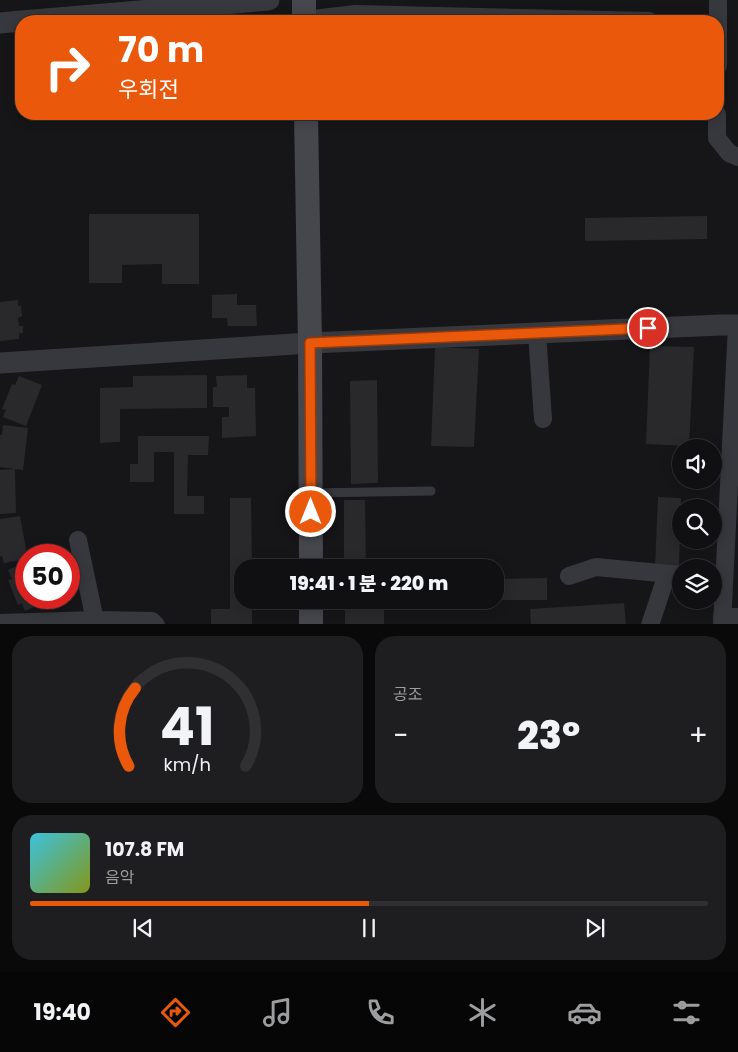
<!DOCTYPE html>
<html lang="ko">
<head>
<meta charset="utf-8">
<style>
  :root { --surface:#101012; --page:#1e1e20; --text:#f1f3f6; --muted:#9c9d9f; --line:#303032; --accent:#ea580c }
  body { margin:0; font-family:Poppins,"Noto Sans KR",sans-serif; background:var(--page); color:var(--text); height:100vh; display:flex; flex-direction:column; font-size:19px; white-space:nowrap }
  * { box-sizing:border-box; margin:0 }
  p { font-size:16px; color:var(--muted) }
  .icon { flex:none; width:28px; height:28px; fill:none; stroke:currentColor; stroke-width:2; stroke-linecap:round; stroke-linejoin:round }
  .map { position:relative; height:624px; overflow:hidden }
  .side { display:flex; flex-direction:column; gap:12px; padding:12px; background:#09090a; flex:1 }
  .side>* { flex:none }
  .top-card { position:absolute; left:15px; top:15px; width:709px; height:105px; border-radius:20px; box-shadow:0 2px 12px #0003,0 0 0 1px var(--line); background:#ea580c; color:#fff; overflow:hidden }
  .controls { position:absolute; left:672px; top:439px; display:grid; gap:10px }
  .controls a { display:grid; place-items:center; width:50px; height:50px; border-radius:50%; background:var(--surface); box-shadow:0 2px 12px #0003,0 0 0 1px var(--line); font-size:25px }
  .speed { position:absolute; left:15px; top:544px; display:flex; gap:10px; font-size:25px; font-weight:700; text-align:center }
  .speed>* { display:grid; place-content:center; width:65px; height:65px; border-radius:50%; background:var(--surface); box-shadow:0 2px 12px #0003,0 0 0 1px var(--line); line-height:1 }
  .speed .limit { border:8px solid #d22; background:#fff; color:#111 }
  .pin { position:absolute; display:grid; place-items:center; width:42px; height:42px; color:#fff; margin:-21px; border:2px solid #fff; border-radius:50%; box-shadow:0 1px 5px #0007 }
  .me { position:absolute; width:55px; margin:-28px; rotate:0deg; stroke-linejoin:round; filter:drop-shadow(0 0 4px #0008) }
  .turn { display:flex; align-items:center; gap:18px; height:105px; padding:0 20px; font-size:22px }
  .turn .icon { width:65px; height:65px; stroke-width:2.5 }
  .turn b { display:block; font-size:35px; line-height:42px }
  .big { font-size:38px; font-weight:800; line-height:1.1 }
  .side .widget { flex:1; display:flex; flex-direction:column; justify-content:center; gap:8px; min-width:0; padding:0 18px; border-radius:20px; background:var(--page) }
  .side .dial { align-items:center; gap:0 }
  .dial svg { height:130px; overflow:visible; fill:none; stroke:var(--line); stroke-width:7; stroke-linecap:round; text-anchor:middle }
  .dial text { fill:var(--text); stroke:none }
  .song { display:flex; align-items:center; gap:15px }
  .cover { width:60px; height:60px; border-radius:8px; background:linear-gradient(135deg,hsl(190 70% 55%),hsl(70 70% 35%)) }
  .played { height:5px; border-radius:2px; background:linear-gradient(90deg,var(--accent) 50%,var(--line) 50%) }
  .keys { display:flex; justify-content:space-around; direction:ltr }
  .heat { display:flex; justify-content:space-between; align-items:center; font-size:28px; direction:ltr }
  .side .tiles { flex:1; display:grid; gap:12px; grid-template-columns:1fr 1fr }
  .widget:last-child { grid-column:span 2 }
  .trip { position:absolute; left:234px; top:559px; width:270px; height:50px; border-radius:20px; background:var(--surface); box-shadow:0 2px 12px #0003,0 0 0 1px var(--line); font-weight:800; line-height:50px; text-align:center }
  .dock { display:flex; height:80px; justify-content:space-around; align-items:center; background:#060607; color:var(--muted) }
  .dock .icon { width:35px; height:35px }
  .dock .active { color:var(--accent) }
  .dock b { font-size:22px; color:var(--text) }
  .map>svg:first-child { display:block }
</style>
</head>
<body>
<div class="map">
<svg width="738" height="625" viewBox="0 0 738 625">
  <rect width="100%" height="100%" fill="#161618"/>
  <path fill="#29292c" d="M89 214H199V284H162V264L122 265V283H89Z
    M707 216V239L585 241V218Z
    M237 294V305H256L257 326H228L227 318H212V295Z
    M18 300V306H21L22 316 18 318 19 326H23V333H19V339L0 341V302Z
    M650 346 694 347 689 446 646 444Z
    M435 347 479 349 474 447 431 446Z
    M207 375V408L120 409V442L100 443V388L133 387V376Z
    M247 375V388H255L256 436 222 438V417H229V407H213V387H217L216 376Z
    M19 376 42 385 26 426 3 417 6 410 2 409 12 384 15 385Z
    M377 380 378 483 351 484 350 381Z
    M3 425 28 428 23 470 0 467V435H2Z
    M138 436H209L208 455H188L187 496H204V514H174V452H154V482H130V464H138Z
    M15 469 16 513 0 514V470Z
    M658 497 681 498 679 567H655Z
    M230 498H251L252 568H242V600H252V625H211V609H230Z
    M344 500H365L366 568H344Z
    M20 516 27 555 26 559 4 563 2 556H0V519Z
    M26 562V598H46L47 601 25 611 22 603 18 605 8 580 12 579 8 570Z
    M547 578V600H495V579Z
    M345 600H367V607H384V625H345Z
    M624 603 626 625H531L530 609Z"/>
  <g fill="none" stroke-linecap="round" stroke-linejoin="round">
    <path stroke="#37383d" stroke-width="9" d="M311 493 431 491"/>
    <path stroke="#37383d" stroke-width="18" d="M304 20 356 14 649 21
      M718 66V0
      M717 114V138L729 153 738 157
      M537 333 543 419
      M78 540 96 625
      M569 576 596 567 681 575
      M722 617H738
      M0 623 96 620 152 621 156 625
      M650 625 667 574
      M722 625 737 325"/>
    <path stroke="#37383d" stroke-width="21" d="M22 21 269 0
      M0 23 21 21
      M0 363 310 343 721 325H738"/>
    <path stroke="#45474d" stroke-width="24" d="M304 0V21
      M306 114 310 343 311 568
      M311 600V625"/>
  </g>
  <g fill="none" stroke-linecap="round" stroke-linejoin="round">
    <defs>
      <path id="route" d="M311 512 310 343 648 328"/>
    </defs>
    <use href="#route" stroke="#983908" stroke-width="12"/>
    <use href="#route" stroke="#ea580c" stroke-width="9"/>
  </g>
</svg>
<div class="controls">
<a><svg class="icon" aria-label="sound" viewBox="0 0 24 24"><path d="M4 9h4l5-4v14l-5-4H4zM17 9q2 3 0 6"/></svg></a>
<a><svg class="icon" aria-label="search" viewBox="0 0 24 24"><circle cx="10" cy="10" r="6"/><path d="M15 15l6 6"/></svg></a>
<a><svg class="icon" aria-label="layers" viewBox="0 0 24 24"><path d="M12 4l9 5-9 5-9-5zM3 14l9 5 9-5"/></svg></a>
</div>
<div class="speed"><div class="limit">50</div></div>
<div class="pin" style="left:648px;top:328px;background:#d93025"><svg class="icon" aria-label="arrive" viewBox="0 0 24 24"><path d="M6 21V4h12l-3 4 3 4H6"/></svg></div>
<svg class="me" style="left:311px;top:512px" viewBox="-20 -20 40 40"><circle r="17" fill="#ea580c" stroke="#fff" stroke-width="3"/><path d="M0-11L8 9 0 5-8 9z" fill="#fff"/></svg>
<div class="trip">19:41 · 1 분 · 220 m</div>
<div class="top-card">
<div class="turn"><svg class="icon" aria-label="right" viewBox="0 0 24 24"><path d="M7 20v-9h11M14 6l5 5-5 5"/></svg><div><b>70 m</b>우회전</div></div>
</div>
</div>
<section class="side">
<div class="tiles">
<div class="widget dial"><svg viewBox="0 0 100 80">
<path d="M14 69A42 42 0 1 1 86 69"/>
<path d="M14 69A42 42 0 0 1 18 21" stroke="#ea580c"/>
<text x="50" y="56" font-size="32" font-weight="700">41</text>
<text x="50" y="72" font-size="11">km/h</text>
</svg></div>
<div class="widget"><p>공조</p>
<div class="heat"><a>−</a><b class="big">23°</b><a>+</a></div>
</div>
<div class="widget">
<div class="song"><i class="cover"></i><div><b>107.8 FM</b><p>음악</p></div></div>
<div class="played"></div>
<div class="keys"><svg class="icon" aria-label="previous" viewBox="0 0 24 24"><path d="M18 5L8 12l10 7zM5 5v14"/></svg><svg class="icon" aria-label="pause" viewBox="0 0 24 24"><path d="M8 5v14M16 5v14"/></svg><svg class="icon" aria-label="next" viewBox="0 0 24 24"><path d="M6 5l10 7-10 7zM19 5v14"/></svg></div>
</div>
</div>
</section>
<nav class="dock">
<b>19:40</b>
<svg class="icon active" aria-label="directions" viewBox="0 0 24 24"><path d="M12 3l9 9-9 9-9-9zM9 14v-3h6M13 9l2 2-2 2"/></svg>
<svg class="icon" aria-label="music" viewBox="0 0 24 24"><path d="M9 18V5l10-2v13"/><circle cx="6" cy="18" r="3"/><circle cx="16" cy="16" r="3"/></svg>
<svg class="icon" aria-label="phone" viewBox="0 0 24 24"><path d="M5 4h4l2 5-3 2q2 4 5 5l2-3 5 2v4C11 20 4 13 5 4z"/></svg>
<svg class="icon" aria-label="climate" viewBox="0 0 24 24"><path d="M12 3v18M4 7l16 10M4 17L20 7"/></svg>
<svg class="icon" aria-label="car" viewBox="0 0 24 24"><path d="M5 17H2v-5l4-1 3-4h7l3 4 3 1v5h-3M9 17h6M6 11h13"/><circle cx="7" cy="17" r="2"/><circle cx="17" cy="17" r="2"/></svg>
<svg class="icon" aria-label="filters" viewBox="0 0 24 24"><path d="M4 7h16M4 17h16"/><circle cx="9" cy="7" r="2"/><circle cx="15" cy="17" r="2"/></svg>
</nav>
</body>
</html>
